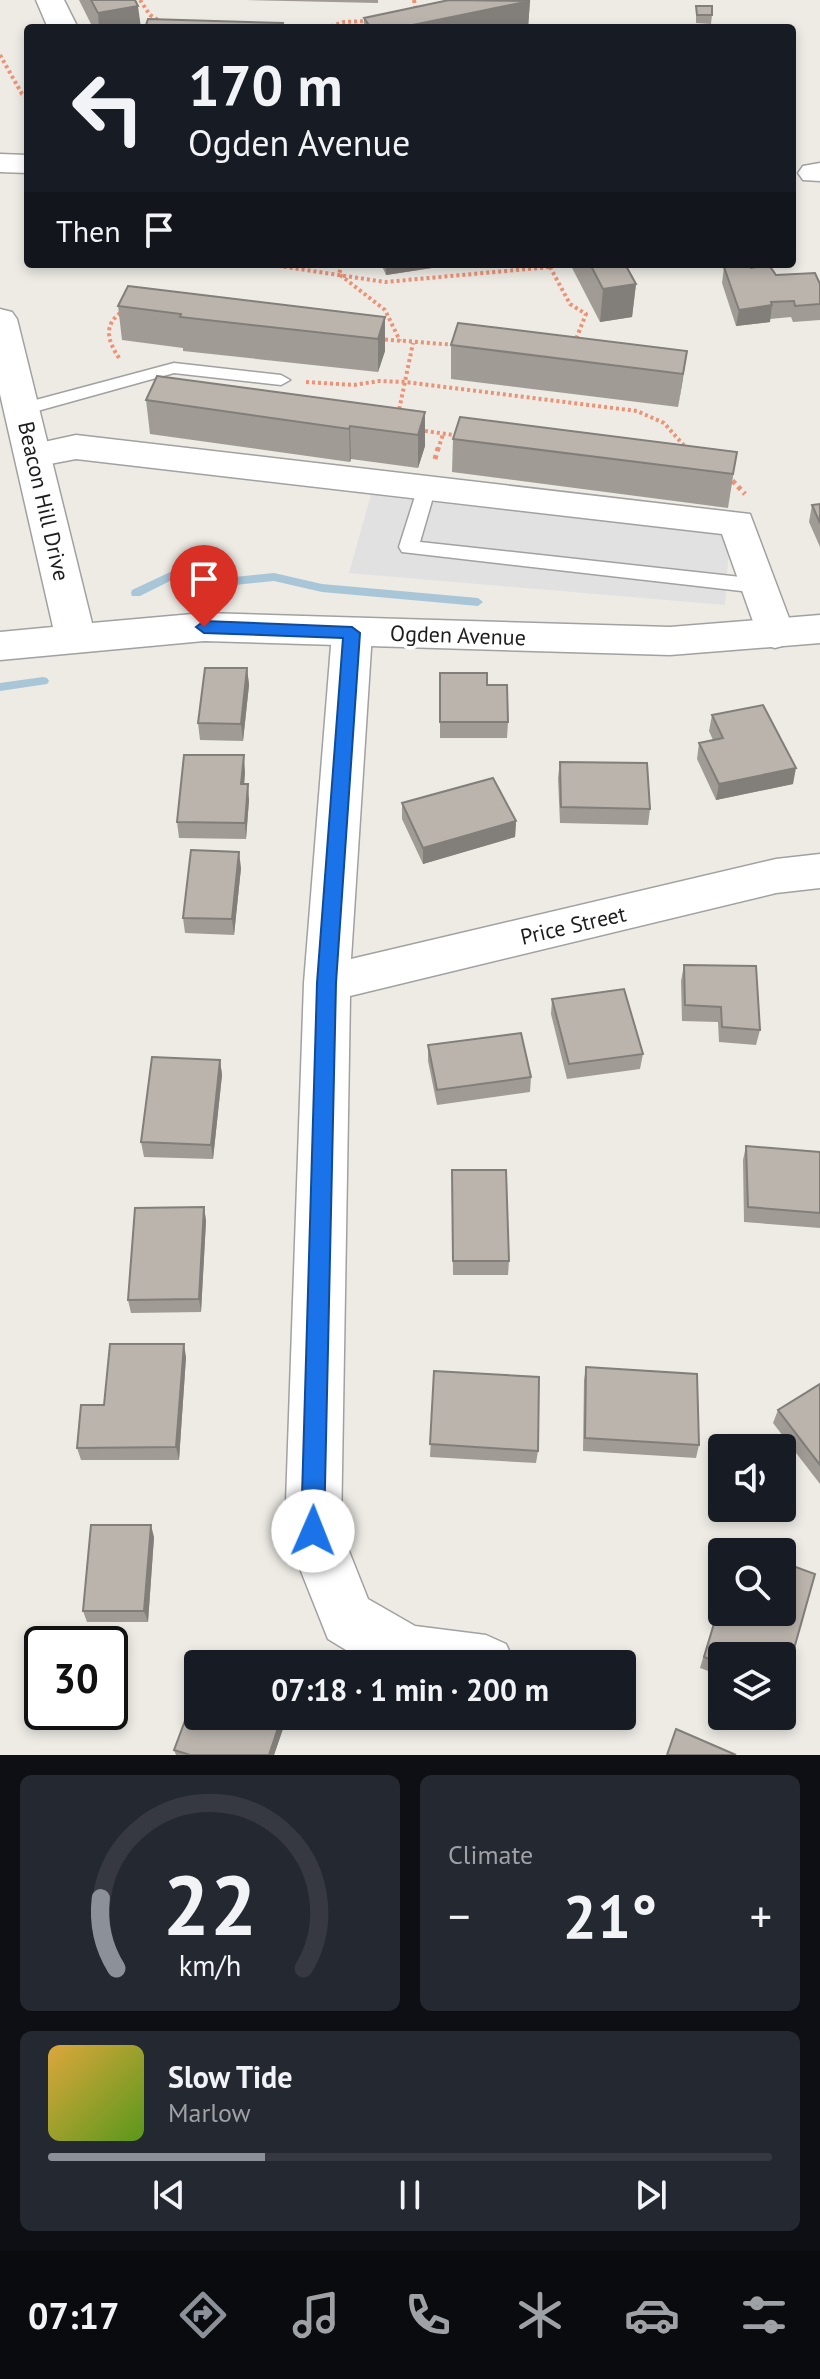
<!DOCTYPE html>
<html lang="en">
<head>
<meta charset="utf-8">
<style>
  :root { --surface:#171b24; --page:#242831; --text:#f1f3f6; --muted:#9ea1a6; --line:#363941; --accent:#8c9099 }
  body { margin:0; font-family:"PT Sans",sans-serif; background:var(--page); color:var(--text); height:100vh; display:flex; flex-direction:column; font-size:30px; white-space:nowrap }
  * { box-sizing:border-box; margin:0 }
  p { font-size:26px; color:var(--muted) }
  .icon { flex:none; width:44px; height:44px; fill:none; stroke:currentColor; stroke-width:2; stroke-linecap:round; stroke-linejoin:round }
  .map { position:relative; height:1755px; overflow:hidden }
  .sheet { display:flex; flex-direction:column; gap:20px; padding:20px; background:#0d0f14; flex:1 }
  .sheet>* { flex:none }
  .guide { position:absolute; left:24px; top:24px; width:772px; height:244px; border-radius:8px; box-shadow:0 4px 12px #0003; background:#171b24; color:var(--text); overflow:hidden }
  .tools { position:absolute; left:708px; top:1434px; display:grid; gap:16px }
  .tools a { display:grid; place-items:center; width:88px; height:88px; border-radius:8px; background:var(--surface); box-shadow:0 4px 12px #0003; font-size:40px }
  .speed { position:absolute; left:24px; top:1626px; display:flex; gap:16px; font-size:40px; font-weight:700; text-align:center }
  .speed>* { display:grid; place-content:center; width:104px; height:104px; border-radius:50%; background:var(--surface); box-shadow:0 4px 12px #0003; line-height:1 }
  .speed .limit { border:4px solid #111; border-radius:12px; background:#fff; color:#111 }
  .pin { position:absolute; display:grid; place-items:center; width:68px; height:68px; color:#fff; margin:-82px -34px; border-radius:50% 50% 50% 0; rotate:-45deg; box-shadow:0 0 8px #0007 }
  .pin .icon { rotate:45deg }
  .me { position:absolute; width:88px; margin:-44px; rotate:1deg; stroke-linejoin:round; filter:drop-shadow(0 0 6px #0008) }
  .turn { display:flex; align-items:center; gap:28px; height:168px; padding:0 32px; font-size:36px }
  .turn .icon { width:104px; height:104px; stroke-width:2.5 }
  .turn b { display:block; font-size:56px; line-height:68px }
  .then { display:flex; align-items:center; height:76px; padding:0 32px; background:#0003; gap:16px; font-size:30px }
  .big { font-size:60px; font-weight:600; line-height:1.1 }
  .sheet .tile { flex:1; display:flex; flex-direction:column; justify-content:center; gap:12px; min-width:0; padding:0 28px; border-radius:12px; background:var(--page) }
  .sheet .dial { align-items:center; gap:0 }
  .dial svg { height:208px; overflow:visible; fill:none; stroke:var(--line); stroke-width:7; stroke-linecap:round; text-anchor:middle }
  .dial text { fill:var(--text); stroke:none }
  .song { display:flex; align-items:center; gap:24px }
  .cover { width:96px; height:96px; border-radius:12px; background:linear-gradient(135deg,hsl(40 70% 55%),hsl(90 70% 35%)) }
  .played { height:8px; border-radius:4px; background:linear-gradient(90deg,var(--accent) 30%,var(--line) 30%) }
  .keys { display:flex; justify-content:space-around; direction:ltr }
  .heat { display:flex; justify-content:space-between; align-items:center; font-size:44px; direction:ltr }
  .sheet .tiles { flex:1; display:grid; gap:20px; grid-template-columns:1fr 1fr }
  .tile:last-child { grid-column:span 2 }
  .trip { position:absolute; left:184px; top:1650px; width:452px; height:80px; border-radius:8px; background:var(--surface); box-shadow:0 4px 12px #0003; font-weight:600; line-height:80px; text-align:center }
  .tabs { display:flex; height:128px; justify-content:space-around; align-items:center; background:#090b0e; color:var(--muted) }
  .tabs .icon { width:56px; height:56px }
  .tabs .on { color:var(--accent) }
  .tabs b { font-size:36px; color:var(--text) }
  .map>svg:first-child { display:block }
</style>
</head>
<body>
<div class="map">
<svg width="820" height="1755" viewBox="0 0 820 1755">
  <rect width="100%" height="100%" fill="#edebe4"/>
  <path fill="#e1e1e1" d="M373 487 730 531 725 605 349 573Z"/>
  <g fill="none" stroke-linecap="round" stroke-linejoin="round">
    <path fill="#a8c6d7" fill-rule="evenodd" d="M183 566 235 577 274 573 322 584 478 598 483 602 478 606 322 592 274 581 235 585 184 574 140 596H132L131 593 132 590Z
      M43 677 47 678 49 681 47 684 0 691V683Z"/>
    <defs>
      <path id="service" d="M174 363 281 375 290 380 281 385 174 373 23 415 14 409 17 405Z
        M427 481 436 487 420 542 759 579 769 586 759 593 402 552 399 547 418 487Z"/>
      <path id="minor" d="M36 0H64L78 28H48Z
        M0 154 28 155V173L0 172Z
        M820 163V181L803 180 798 173 803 166Z
        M76 435 750 514 795 634 789 644 775 648 761 644 722 534 76 459 34 467 21 463 16 455 21 447Z
        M352 619 366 623 372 633 351 959 776 859 820 854V888L776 893 350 996 341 1531 368 1599 415 1626 486 1635 506 1644 515 1664H369L328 1639 285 1531 304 983 332 633 338 623Z"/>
      <path id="tertiary" d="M0 309 12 312 17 319 92 623 204 613 670 627 820 615V643L670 655 204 641 0 660V632L53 627 0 394Z"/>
    </defs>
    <use href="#service" stroke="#a1a1a1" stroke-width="3"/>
    <use href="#minor" stroke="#a1a1a1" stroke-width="3"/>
    <use href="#tertiary" stroke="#a1a1a1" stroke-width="3"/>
    <path stroke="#ec9276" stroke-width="4" stroke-dasharray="3 3" stroke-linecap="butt" d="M140 0 150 15 171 28
      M414 0 416 12
      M325 28 344 22 369 21
      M0 55 22 94 28 98
      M266 264 385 282 550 267
      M342 264 339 274 385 310 400 341
      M550 267 570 304 586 314 574 344
      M379 339 456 345
      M119 358C107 340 103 324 123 311
      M306 382 354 385 379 381 405 382 637 411 664 423 687 449
      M398 415 413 343
      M419 430 460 436
      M438 450 443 434"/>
    <path stroke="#ec9276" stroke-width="5" stroke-dasharray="4 4" stroke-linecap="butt" d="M435 459 438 448
      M727 475 745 494"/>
    <use href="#service" fill="#fff" fill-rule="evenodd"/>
    <use href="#minor" fill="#fff" fill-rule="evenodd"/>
    <use href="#tertiary" fill="#fff" fill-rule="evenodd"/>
  </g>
  <path fill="#a09b95" d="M79 0H135L141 28H93Z
    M245 0H378V3Z
    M530 1 528 28H364V18Z
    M696 6 712 15 711 24 696 23Z
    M381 264H458L386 275Z
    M570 264H625L636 284 632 317 600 322Z
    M724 267 820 284V320L793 322 791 317 770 319V322L736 326 722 283Z
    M118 306 385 317V351L378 372 183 351V348L122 340Z
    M451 345 687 351 678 407 451 379Z
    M146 400 425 412V446L418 468 351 459 350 462 150 434Z
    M453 439 737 452 728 508 452 472Z
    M820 504V547L809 522 812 505Z
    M247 668 249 685 243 741 200 740 198 723Z
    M440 673 487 685 508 722 507 738H440Z
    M712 715 793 784 716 800 697 759 699 743 713 740 709 731Z
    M560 762 650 809 648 825 560 823 558 778Z
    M245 772 244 784 249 800 246 839 179 838 177 822Z
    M402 803 516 821 515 837 423 864 402 819Z
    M241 868 234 935 185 933 183 918Z
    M684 965 760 1030 756 1045 719 1042 718 1022 682 1021 681 981Z
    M552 999 643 1054 640 1069 567 1079 551 1014Z
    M428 1045 531 1077 530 1092 437 1105 428 1061Z
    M220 1060 222 1075 213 1159 144 1157 141 1142Z
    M746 1146 820 1152V1228L744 1222 743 1160Z
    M452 1170 509 1261 508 1275H453Z
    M204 1207 206 1221 201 1312 131 1313 128 1300Z
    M186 1357 179 1460H81L77 1448Z
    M586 1367 699 1445 696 1458 583 1451 584 1380Z
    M434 1371 538 1451 536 1463 430 1457Z
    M820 1384V1484L773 1423 778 1410Z
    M154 1537 148 1622H87L83 1611Z
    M815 1574 782 1689V1656H722V1676L700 1668 722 1595Z
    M198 1716H284L285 1723 274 1755H176L174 1750Z"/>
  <path fill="#827e79" d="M530 1 528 28H398Z
    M138 6 141 28H99L98 13Z
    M386 264H458L386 275Z
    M636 284 632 317 600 322 603 289Z
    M772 305 770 322 736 326 739 310Z
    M385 317V351L378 372V339Z
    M687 351 682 385 678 407 683 374Z
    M425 412V446L418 468V435Z
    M350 426 351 459 350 462 349 429Z
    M247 668 249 685 243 741 241 724Z
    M244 755 245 772 243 800 241 784Z
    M796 768 793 784 716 800 719 784Z
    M248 784 249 800 246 839 245 823Z
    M516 821 515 837 423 864V848Z
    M239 852 241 868 234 935 232 919Z
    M220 1060 222 1075 213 1159 211 1145Z
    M204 1207 206 1221 201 1312 199 1299Z
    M184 1344 186 1357 179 1460 176 1447Z
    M151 1525 154 1537 148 1622 144 1611Z
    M282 1716H284L285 1723 274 1755H269Z"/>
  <path fill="#bab4ad" stroke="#827e79" stroke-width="2" d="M91 0H135L138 6 98 13Z
    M449 0 530 1 398 28H371L364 18Z
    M696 6H712V15H697Z
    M148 19 283 23 282 28H145Z
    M590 264H625L636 284 603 289Z
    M739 264H749L751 268 769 265 776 275 815 273 820 284V304L795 306 794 301 771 302 772 305 739 310 724 267Z
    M128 286 385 317 378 339 180 317 181 314 118 306Z
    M458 323 687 351 683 374 451 345Z
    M157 376 425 412 418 435 350 426 349 429 146 400Z
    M460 417 737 452 733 474 453 439Z
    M820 504V523L812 505Z
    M205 668H247L241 724 198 723Z
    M440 673H487V685H507L508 722H440Z
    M763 705 796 768 719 784 699 743 723 738 712 715Z
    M184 755H244L241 784H248L245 823 177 822Z
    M560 762 647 763 650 809 561 807Z
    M493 778 516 821 423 848 402 803Z
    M191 850 239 852 232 919 183 918Z
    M684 965 756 966 760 1030 722 1027 721 1007 685 1005Z
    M624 989 643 1054 569 1064 552 999Z
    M521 1033 531 1077 437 1090 428 1045Z
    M152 1057 220 1060 211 1145 141 1142Z
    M746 1146 820 1152V1213L748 1207Z
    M452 1170H506L509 1261H453Z
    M204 1207 199 1299 128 1300 135 1208Z
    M110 1344H184L176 1447 77 1448 81 1405H104Z
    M586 1367 697 1374 699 1445 585 1438Z
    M434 1371 539 1377 538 1451 430 1444Z
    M820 1384V1465L778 1410Z
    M91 1525H151L144 1611H83Z
    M738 1545 757 1552H735Z
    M782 1562 815 1574 783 1688 782 1656H722V1664L704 1657 722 1597V1612H782Z
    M198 1686V1716H282L269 1755H190L174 1750Z
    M676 1729 736 1755H667Z"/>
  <path fill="#1a73e8" stroke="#114b97" stroke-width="2" d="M204 621 352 627 360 633 336 983 324 1531 321 1539 313 1543 305 1539 301 1531 317 983 343 638 204 633 196 627Z"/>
  <g text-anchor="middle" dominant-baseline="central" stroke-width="7" stroke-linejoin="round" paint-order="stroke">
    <g font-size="22" fill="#1d1d1d" stroke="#fff">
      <text transform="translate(44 501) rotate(77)">Beacon Hill Drive</text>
      <text transform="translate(458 635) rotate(2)">Ogden Avenue</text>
      <text transform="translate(573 925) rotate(-13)">Price Street</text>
    </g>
  </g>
</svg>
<div class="tools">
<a><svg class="icon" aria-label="sound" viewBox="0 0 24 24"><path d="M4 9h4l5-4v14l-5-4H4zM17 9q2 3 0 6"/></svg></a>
<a><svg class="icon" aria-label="search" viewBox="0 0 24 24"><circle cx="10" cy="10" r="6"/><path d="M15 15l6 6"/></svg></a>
<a><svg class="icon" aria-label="layers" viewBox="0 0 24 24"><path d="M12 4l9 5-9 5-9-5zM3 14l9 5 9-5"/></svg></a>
</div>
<div class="speed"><div class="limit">30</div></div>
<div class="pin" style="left:204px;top:627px;background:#d93025"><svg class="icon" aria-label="arrive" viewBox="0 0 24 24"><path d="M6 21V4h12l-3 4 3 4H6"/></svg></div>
<svg class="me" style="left:313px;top:1531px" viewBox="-20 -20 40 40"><circle r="19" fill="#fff"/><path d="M0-13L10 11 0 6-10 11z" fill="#1a73e8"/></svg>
<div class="trip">07:18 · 1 min · 200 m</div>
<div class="guide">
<div class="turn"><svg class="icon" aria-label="left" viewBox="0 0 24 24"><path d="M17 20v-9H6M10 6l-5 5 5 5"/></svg><div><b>170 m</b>Ogden Avenue</div></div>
<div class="then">Then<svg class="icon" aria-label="arrive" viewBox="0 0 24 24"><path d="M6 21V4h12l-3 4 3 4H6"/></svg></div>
</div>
</div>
<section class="sheet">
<div class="tiles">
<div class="tile dial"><svg viewBox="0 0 100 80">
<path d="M14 69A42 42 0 1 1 86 69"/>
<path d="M14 69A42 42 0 0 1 8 42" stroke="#8c9099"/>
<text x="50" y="56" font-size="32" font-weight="700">22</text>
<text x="50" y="72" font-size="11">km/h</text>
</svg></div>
<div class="tile"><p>Climate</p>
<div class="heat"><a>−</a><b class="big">21°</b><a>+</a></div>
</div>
<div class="tile">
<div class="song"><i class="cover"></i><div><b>Slow Tide</b><p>Marlow</p></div></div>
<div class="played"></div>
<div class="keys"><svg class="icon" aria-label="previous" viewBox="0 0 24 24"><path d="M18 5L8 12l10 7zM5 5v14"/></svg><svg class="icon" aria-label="pause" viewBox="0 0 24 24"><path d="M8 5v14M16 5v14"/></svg><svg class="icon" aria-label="next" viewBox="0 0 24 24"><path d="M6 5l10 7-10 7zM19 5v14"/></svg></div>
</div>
</div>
</section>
<nav class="tabs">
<b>07:17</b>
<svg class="icon on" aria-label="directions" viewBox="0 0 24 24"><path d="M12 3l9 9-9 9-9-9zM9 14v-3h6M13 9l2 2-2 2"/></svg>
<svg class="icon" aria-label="music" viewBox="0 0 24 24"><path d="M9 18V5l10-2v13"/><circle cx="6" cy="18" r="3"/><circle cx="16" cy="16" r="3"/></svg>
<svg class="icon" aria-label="phone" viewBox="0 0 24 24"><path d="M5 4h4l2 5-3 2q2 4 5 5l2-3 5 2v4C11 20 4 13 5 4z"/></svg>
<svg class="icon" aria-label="climate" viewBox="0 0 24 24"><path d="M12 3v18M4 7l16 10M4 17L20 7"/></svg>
<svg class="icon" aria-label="car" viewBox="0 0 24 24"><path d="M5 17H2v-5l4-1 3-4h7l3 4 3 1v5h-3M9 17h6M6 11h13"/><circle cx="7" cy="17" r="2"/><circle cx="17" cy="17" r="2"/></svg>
<svg class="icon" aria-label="filters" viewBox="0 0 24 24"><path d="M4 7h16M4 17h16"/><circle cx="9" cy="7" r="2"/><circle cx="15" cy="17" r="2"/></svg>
</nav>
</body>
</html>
